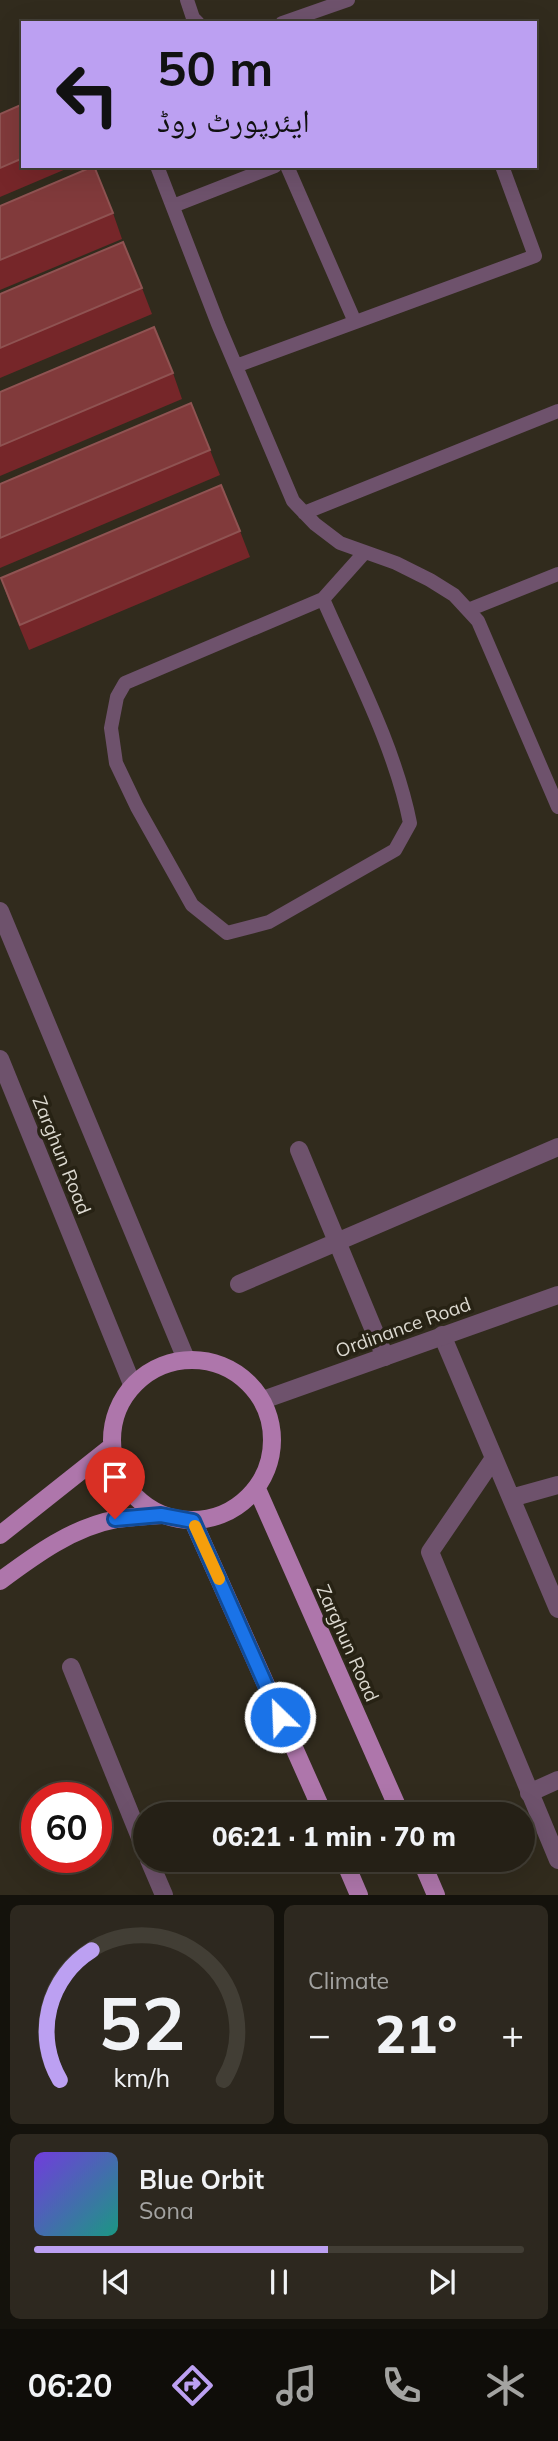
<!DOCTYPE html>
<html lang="en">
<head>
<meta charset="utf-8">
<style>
  :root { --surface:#252016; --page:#2d281f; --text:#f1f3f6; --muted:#a3a3a1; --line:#423e35; --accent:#bca0f2 }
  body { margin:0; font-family:Mulish,"Noto Naskh Arabic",sans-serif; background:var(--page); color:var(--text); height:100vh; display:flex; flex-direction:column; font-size:26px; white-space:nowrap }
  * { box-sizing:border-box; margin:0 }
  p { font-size:23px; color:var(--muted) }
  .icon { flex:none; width:38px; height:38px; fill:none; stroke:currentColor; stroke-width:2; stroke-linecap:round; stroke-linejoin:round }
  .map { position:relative; height:1895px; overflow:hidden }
  .panel { display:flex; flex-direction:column; gap:10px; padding:10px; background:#14120c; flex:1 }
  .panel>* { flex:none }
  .hud { position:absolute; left:21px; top:21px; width:516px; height:147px; border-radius:0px; box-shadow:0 7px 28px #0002,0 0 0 2px var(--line); background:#bca0f2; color:#111; overflow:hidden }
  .speed { position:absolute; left:21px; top:1782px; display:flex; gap:14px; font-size:35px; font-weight:700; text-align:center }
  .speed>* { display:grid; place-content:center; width:91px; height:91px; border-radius:50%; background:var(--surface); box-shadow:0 7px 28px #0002,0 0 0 2px var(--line); line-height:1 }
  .speed .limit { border:10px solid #d22; background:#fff; color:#111 }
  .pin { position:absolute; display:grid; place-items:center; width:60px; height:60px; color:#fff; margin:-72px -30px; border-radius:50% 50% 50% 0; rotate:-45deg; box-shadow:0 0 7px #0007 }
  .pin .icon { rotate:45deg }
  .me { position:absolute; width:77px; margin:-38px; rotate:336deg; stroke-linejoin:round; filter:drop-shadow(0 0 5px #0008) }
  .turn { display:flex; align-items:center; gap:24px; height:147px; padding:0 21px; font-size:32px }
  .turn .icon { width:91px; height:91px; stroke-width:2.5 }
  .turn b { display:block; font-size:49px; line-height:60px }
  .big { font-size:52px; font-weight:800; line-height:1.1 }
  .panel .card { flex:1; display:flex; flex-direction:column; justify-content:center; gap:10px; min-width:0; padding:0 24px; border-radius:10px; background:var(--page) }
  .panel .dial { align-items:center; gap:0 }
  .dial svg { height:182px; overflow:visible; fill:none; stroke:var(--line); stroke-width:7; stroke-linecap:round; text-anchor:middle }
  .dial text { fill:var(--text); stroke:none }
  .song { display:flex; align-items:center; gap:21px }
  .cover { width:84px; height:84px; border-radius:10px; background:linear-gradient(135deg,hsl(260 70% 55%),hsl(170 70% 35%)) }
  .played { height:7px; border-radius:4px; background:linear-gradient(90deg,var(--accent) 60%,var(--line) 60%) }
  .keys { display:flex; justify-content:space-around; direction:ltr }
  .heat { display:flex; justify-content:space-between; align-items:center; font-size:38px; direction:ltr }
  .panel .tiles { flex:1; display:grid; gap:10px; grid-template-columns:1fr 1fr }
  .card:last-child { grid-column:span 2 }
  .trip { position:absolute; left:133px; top:1802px; width:402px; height:70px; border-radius:35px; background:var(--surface); box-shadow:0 7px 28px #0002,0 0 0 2px var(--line); font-weight:800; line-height:70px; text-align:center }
  .menu { display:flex; height:112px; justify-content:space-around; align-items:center; background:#0f0d09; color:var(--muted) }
  .menu .icon { width:49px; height:49px }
  .menu .selected { color:var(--accent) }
  .menu b { font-size:32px; color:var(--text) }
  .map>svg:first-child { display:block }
</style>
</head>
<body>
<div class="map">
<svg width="558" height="1895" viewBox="0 0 558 1895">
  <rect width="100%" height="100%" fill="#312b1d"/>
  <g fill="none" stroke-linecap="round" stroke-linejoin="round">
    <path stroke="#6e526c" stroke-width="14" d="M187 0 193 18 198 23
      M282 23 348 0
      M157 166 218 324 293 501 315 524 340 543 396 563 430 580 454 595 478 621 558 807
      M287 166 355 322
      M173 206 275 166
      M236 366 535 256 502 166
      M304 513 558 411
      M323 599C354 670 395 747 410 823L395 850 269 922 227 933 192 905 137 807 116 763 111 728 117 697 125 683 323 599 365 552
      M468 610 558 574"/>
    <path stroke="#6e526c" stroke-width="18" d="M299 1150 385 1357
      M239 1284 558 1147
      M442 1335 558 1609
      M494 1458 430 1552 558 1860
      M511 1498 558 1485
      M71 1667 145 1850
      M529 1793 558 1780
      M149 1860 164 1895"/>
    <path stroke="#6e526c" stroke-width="18" d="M0 911 186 1359
      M0 1059 132 1384
      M263 1400 558 1295"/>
    <path stroke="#ae76ab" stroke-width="18" d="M112 1440a80 80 0 1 1 160 0a80 80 0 1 1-160 0Z
      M257 1489 401 1815
      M193 1521 324 1815
      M0 1535 111 1447
      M0 1581C35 1555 73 1527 117 1519 131 1517 146 1516 161 1515
      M344 1860 359 1895
      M421 1860 436 1895"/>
  </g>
  <path fill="#762629" d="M23 104V166H73L0 197V114Z
    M0 206 113 213 122 239 0 290Z
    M142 288 152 314 0 378V294Z
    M173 373 182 399 0 476V392Z
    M210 450 220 475 0 568V484Z
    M240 531 250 557 29 650 10 604 1 578Z"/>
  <path fill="#813a3b" stroke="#8f5352" stroke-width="2" d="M23 104V158L0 168V114Z
    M94 166 113 213 0 260V206Z
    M123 242 142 288 0 348V294Z
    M154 327 173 373 0 446V392Z
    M191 403 210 450 0 538V484Z
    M221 485 240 531 20 625 1 578Z"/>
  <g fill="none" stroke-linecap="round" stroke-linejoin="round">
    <defs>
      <path id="route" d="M115 1519 161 1515 193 1521 280 1717"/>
    </defs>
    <use href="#route" stroke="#114b97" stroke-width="18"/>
    <use href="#route" stroke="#1a73e8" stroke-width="12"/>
    <path stroke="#f59e0b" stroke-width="12" d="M195 1526 219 1579"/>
  </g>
  <g text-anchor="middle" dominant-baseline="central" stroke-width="7" stroke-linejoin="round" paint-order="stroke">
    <g font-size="19" fill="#dcd9d0" stroke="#272214">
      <text transform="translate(62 1155) rotate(68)">Zarghun Road</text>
      <text transform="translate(403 1327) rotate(-20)">Ordinance Road</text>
      <text transform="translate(348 1643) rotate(66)">Zarghun Road</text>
    </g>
  </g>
</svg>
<div class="speed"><div class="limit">60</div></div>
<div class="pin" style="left:115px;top:1519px;background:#d93025"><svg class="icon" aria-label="arrive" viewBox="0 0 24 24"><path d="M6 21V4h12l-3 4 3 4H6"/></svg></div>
<svg class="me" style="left:280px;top:1717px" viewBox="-20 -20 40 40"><circle r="17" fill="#1a73e8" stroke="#fff" stroke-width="3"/><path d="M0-11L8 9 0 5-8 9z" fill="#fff"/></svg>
<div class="trip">06:21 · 1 min · 70 m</div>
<div class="hud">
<div class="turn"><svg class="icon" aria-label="left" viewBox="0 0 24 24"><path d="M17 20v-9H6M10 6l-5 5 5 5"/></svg><div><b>50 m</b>ایئرپورٹ روڈ</div></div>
</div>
</div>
<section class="panel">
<div class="tiles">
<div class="card dial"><svg viewBox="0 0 100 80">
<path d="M14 69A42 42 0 1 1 86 69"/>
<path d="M14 69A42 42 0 0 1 28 12" stroke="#bca0f2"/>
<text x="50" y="56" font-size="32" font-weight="700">52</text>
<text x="50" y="72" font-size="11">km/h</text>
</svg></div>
<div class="card"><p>Climate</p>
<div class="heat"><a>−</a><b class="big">21°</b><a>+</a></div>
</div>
<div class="card">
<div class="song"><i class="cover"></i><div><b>Blue Orbit</b><p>Sona</p></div></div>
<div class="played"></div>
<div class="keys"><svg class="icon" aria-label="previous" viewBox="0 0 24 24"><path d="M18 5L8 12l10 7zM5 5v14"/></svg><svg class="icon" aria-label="pause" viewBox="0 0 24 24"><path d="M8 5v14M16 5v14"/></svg><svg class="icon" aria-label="next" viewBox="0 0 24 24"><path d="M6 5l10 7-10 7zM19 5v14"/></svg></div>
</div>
</div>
</section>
<nav class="menu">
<b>06:20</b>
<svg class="icon selected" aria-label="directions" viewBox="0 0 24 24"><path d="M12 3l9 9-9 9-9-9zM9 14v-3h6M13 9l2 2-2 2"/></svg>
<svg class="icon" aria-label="music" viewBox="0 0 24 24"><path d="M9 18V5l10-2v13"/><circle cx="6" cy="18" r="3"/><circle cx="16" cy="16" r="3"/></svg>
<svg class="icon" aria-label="phone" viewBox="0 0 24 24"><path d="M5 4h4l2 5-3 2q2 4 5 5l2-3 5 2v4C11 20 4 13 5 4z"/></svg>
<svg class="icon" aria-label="climate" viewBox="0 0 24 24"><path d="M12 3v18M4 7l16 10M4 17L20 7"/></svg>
</nav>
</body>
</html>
